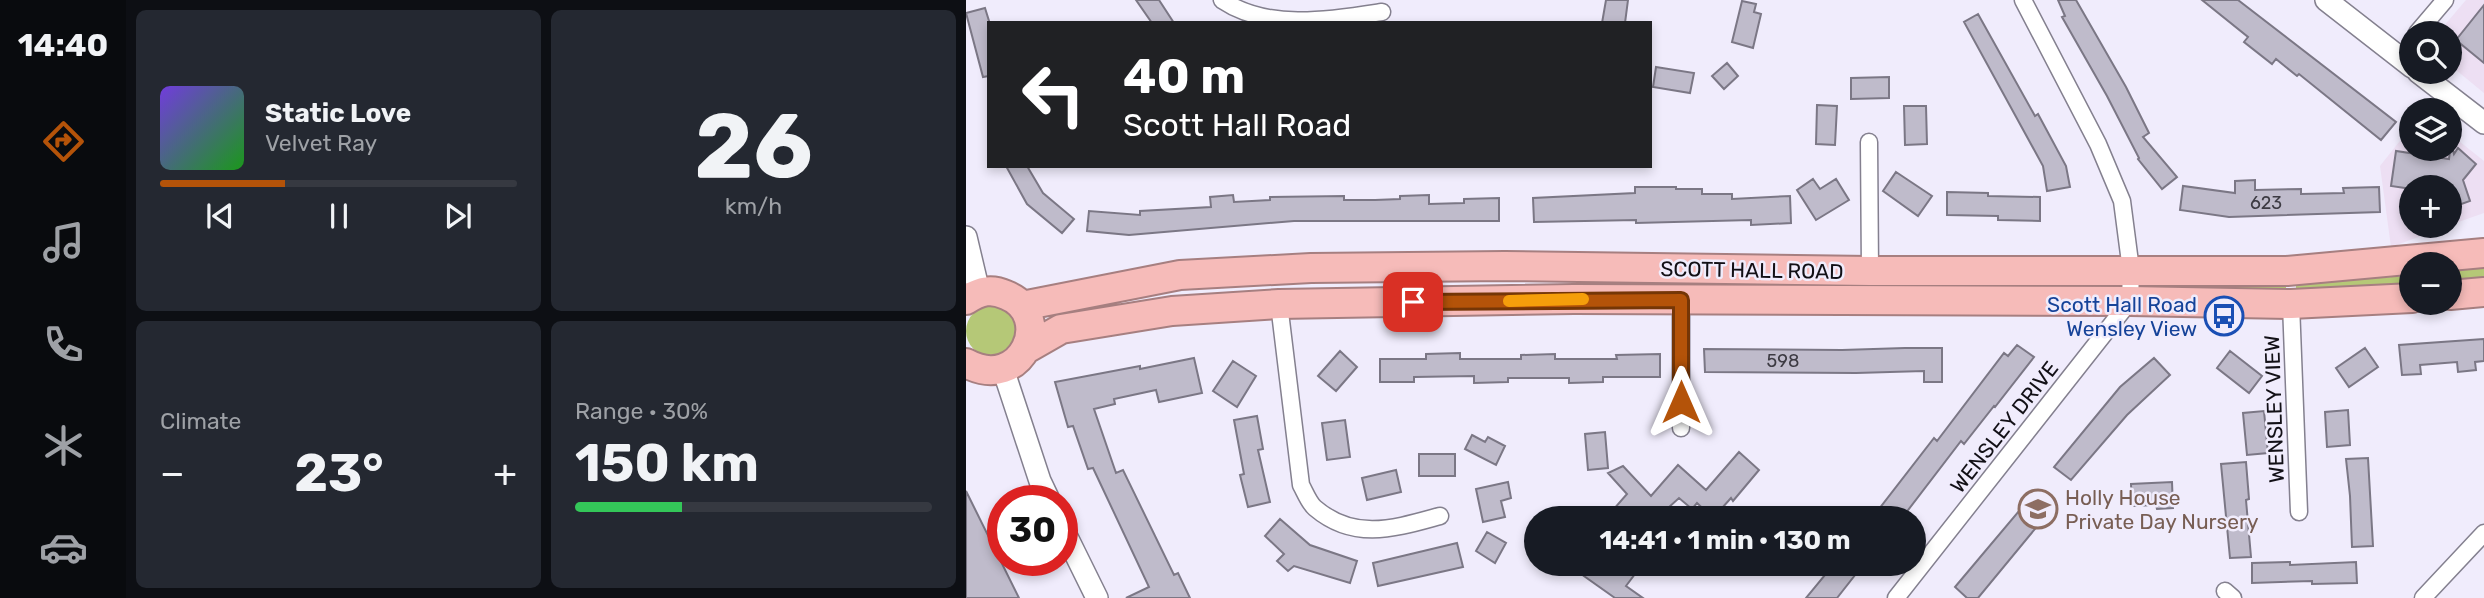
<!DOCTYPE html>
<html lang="en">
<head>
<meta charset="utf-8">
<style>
  :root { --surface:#171b24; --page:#242831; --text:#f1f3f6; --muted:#9ea1a6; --line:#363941; --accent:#b45309 }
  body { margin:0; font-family:Rubik,sans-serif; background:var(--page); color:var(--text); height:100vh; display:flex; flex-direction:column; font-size:26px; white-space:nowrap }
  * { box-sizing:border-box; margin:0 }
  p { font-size:23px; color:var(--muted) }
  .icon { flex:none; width:38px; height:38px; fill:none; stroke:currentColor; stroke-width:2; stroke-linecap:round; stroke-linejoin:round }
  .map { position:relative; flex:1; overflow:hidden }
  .sheet { display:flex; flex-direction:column; gap:10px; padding:10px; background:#0d0f14; width:840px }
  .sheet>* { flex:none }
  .banner { position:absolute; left:21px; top:21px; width:665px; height:147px; border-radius:0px; box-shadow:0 4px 10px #0003; background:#202124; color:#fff; overflow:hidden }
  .controls { position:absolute; left:1433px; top:21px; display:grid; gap:14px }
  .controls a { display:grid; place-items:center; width:63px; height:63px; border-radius:50%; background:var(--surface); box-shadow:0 4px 10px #0003; font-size:35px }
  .speed { position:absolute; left:21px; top:485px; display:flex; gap:14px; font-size:35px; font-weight:700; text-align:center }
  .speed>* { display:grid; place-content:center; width:91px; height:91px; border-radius:50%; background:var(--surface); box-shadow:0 4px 10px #0003; line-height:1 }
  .speed .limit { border:10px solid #d22; background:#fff; color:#111 }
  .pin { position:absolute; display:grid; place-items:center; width:60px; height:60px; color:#fff; margin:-30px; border-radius:14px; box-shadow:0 4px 10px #0006 }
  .me { position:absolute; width:77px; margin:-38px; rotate:0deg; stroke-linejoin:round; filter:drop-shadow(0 0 5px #0008) }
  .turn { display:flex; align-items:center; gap:24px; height:147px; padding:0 21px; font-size:32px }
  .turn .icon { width:91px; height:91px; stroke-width:2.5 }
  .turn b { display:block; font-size:49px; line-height:60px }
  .big { font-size:52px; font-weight:700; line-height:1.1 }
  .sheet .widget { flex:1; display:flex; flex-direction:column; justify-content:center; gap:10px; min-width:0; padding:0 24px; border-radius:10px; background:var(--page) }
  .sheet .dial { align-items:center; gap:0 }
  .dial b { font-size:91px; line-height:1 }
  .song { display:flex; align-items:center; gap:21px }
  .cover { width:84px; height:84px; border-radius:10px; background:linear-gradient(135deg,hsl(260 70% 55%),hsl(120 70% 35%)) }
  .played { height:7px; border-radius:4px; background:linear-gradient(90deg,var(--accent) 35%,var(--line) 35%) }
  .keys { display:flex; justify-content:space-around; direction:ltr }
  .heat { display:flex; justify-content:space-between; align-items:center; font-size:38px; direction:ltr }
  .charge { height:10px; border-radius:5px; background:linear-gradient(90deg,#34c759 30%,var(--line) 0) }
  .sheet .tiles { flex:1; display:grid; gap:10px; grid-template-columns:repeat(2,1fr) }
  .trip { position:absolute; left:558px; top:506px; width:402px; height:70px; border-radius:35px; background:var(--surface); box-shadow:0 4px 10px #0003; font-weight:700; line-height:70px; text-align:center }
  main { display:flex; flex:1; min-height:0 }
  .menu { display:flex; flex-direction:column; width:126px; justify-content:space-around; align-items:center; background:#090b0e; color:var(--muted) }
  .menu .icon { width:49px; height:49px }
  .menu .on { color:var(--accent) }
  .menu b { font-size:32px; color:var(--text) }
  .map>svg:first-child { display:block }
</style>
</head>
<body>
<main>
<nav class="menu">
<b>14:40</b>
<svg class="icon on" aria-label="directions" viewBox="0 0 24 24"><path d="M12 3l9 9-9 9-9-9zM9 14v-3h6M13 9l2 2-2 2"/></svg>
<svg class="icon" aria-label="music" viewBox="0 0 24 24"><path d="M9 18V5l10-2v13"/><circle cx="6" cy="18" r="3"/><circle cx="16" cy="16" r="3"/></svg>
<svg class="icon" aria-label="phone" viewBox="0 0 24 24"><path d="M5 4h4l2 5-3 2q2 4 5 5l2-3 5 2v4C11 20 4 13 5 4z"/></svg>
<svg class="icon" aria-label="climate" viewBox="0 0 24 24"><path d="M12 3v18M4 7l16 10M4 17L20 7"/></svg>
<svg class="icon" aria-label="car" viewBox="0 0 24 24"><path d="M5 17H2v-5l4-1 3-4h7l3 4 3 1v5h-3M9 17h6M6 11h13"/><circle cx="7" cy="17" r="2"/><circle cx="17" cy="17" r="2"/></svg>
</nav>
<section class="sheet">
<div class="tiles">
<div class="widget">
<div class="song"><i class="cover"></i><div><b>Static Love</b><p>Velvet Ray</p></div></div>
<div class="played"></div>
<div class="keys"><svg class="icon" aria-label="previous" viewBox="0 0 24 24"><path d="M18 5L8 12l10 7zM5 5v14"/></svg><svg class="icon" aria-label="pause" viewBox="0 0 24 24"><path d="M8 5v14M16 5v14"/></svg><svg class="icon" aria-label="next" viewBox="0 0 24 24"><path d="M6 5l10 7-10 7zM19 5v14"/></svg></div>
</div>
<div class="widget dial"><b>26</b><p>km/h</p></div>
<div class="widget"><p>Climate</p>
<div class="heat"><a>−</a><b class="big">23°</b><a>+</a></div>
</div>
<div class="widget"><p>Range · 30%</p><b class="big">150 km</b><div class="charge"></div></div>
</div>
</section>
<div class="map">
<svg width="1518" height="598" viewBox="0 0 1518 598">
  <rect width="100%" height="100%" fill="#f0ecfc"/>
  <path fill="#eddff3" d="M1500 0H1518V93L1484 65V33H1472Z
    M1445 127 1446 149H1484V134L1518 161V213L1484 225V187H1446V226H1483L1425 247 1414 166Z"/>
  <path fill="#b5c877" d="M1518 267V281L1484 285V272Z
    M1445 276V288L1330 294V282Z
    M1320 282V294L1183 290V284Z
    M0 331a25 25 0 1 1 50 0a25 25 0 1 1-50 0Z"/>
  <path fill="#bfbbcb" stroke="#7b7785" stroke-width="2" d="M170 0H193L208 23H186Z
    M640 0H662L659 23H636Z
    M1092 0H1110L1160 87 1183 133 1177 137 1211 177 1196 189 1172 159 1173 158 1141 96 1096 17 1099 16Z
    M1236 0H1272L1430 122 1415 140 1333 74 1331 76 1310 59 1306 64 1278 42 1282 37Z
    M776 1 790 4 788 12 795 14 787 48 766 42Z
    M1518 5V63L1490 40Z
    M19 8 23 21V76L17 77 0 13Z
    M1012 14 1069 116 1072 114 1100 166 1104 187 1081 191 1077 166 998 22Z
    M761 63 772 76 758 89 746 76Z
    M690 67 728 73 724 93 687 87Z
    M923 77V98L885 99V78Z
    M851 105 871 106 869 145 850 144Z
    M938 106H960L961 144 939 145Z
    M1492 148 1510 164 1497 180 1504 201 1484 208V187H1446V189L1425 186 1430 151 1483 159 1484 151 1487 150 1488 154Z
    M40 166H61L77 193 108 219 96 233 61 204Z
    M930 172 966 196 952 216 917 191Z
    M847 179 854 189 870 179 883 200 850 220 831 190Z
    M1289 180V190L1335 189V194L1378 193 1377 188 1413 187 1414 212 1263 217 1214 210 1217 186 1269 193V181Z
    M669 187H710V189H736V194H766V199L824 196 825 223 785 225V220L670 223V220L568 222 567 198 669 193Z
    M981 192 1022 193V196L1074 197V221L1032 220V216L981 215Z
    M267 195 268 202 304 200V197L378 196V200H409L434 199V196L463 195V204L498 203V199L533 198V221H328L163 235 121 231 123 211 174 215V211L245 207 244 197Z
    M1518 339V361L1509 362 1510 370 1492 372 1491 362 1454 365 1455 374 1436 375 1433 345Z
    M1051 345 1068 357 1029 407 1028 406 998 444 995 441 936 518H906L968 438 971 441 1038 353 1042 356Z
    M939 348H976V382H958V371L890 373 739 372 738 349 876 350Z
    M1399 348 1412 367 1383 387 1370 368Z
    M374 351 391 367 370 391 352 376Z
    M1264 351 1296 376 1283 393 1251 368Z
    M494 353V359H555V355L589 354V359H651L650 355 694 354V377H637V382L603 383V378H542V382L508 383V376L448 377V382H414V359H460V354Z
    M228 358 236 393 193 402 190 390 148 399 149 404 128 409 150 473 157 470 208 575 212 573 224 598H160L183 587 127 468 122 469 107 426 102 427 89 382 174 366V369Z
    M1188 358 1204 375 1161 415 1105 480 1088 467 1154 387Z
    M267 361 290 376 271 407 247 391Z
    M1382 410 1384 445 1361 447 1359 412Z
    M1298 411 1302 453 1281 455 1277 413Z
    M291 416 297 449 292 450 304 502 282 507 274 475 278 474 268 420Z
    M379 420 384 457 361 460 356 423Z
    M639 432 642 468 622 470 619 434Z
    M506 435 519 442 522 437 539 446 530 465 499 449Z
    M773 452 793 470 767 501 765 498 747 518 731 503 726 509 713 498 691 518H640L661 494 642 473 657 466 685 496 712 465 740 490Z
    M453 454H489V476H453Z
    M1402 458 1407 546 1386 547 1384 496 1380 459Z
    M1280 462 1283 499 1280 500 1285 557 1264 558 1255 464Z
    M430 470 435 492 401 500 396 478Z
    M542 482 545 498 535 501 539 517 517 522 510 489Z
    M1206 482 1207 508 1191 509 1190 505 1166 506 1165 484Z
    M0 491 53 598H0Z
    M1069 492 1089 510 1075 526 1073 524 1012 598H1001L989 587Z
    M314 519 344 545 391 561 384 583 328 566 322 571 311 561 318 554 299 536Z
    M521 532 540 543 529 563 510 551Z
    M491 543 497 567 412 586 407 563Z
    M1324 562V565L1390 562 1391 583 1346 584V581L1286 583V563Z
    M601 564H654L669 574 660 586 677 598H649Z
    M868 564H884L893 570 871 598H840Z"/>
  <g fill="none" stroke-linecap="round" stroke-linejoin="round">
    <defs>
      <path id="street" d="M256 0C302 31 365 20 416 12
        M1451 33 1479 0
        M903 142 904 271
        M313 304 335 485C339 492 343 503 349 508 389 542 430 528 474 516
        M1325 304 1333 512
        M715 428V300
        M1259 591 1267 598
        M930 598 1164 301 1165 270 1156 201 1132 144 1057 0
        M1457 598 1518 533"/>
      <path id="secondary" d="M1360 0 1446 67
        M1452 72 1518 123
        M0 237 13 292
        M37 369 74 481 83 500
        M96 527 131 598"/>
      <path id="highway" d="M1484 295 1518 292
        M0 300C14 291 25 288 40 295 90 315 56 394 0 363
        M56 306 214 275 345 268 539 266 904 271H1321L1518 253
        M60 349 95 329 206 311 313 304 608 299 1164 301 1325 304 1446 298"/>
    </defs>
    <use href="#street" stroke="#84808f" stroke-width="19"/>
    <use href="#secondary" stroke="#84808f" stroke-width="24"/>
    <use href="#highway" stroke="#a67f80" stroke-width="32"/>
    <use href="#street" stroke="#fff" stroke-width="16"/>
    <use href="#secondary" stroke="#fff" stroke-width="21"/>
    <use href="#highway" stroke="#f6bbb9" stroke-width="28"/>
  </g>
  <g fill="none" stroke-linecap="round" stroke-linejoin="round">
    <defs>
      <path id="route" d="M447 302 715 300V402"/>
    </defs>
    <use href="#route" stroke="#753606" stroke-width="18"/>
    <use href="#route" stroke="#b45309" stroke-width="12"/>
    <path stroke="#f59e0b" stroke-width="12" d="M543 301 617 299"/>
  </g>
  <defs>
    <symbol id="bus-ring" viewBox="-11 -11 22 22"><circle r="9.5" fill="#f0ecfc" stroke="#1a4fb4" stroke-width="1.5"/><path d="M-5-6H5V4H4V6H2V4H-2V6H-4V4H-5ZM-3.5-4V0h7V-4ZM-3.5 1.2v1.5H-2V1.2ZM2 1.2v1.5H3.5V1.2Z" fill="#1a4fb4"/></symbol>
    <symbol id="school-ring" viewBox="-11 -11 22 22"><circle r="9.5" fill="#f0ecfc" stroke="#8d6e63" stroke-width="1.5"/><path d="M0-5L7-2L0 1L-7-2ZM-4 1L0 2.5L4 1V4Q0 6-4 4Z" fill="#8d6e63"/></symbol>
  </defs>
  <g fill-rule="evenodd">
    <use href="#bus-ring" x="1236" y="294" width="44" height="44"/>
    <use href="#school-ring" x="1050" y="487" width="44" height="44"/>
  </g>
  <g text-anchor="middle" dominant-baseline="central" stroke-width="5" stroke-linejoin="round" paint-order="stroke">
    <g font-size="18" fill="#3d3b43">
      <text x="1300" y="203">623</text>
      <text x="817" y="361">598</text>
    </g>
    <g font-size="21" fill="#121016" stroke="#f0ecfc">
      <text transform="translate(786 270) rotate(1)">SCOTT HALL ROAD</text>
      <text transform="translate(1308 409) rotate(-92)">WENSLEY VIEW</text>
      <text transform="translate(1038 427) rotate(-52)">WENSLEY DRIVE</text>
    </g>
    <g font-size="21" fill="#164399" stroke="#f0ecfc" text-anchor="end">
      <text x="1231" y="304">Scott Hall Road<tspan x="1231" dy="24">Wensley View</tspan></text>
    </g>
    <g font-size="21" fill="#785e54" stroke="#f0ecfc" text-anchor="start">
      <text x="1099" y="497">Holly House<tspan x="1099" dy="24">Private Day Nursery</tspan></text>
    </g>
  </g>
</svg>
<div class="controls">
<a><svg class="icon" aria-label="search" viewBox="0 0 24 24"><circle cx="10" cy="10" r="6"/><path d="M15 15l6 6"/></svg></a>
<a><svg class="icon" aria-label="layers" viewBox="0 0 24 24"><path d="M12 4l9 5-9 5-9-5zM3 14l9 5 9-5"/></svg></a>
<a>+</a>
<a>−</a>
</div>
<div class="speed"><div class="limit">30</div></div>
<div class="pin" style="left:447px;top:302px;background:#d93025"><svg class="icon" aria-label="arrive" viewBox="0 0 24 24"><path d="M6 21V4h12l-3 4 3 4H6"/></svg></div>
<svg class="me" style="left:715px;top:402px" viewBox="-20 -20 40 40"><path d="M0-17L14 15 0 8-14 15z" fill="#b45309" stroke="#fff" stroke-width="4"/></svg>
<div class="trip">14:41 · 1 min · 130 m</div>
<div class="banner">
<div class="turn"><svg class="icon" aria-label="left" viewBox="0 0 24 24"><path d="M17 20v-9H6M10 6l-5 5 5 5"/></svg><div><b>40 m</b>Scott Hall Road</div></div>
</div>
</div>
</main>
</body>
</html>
